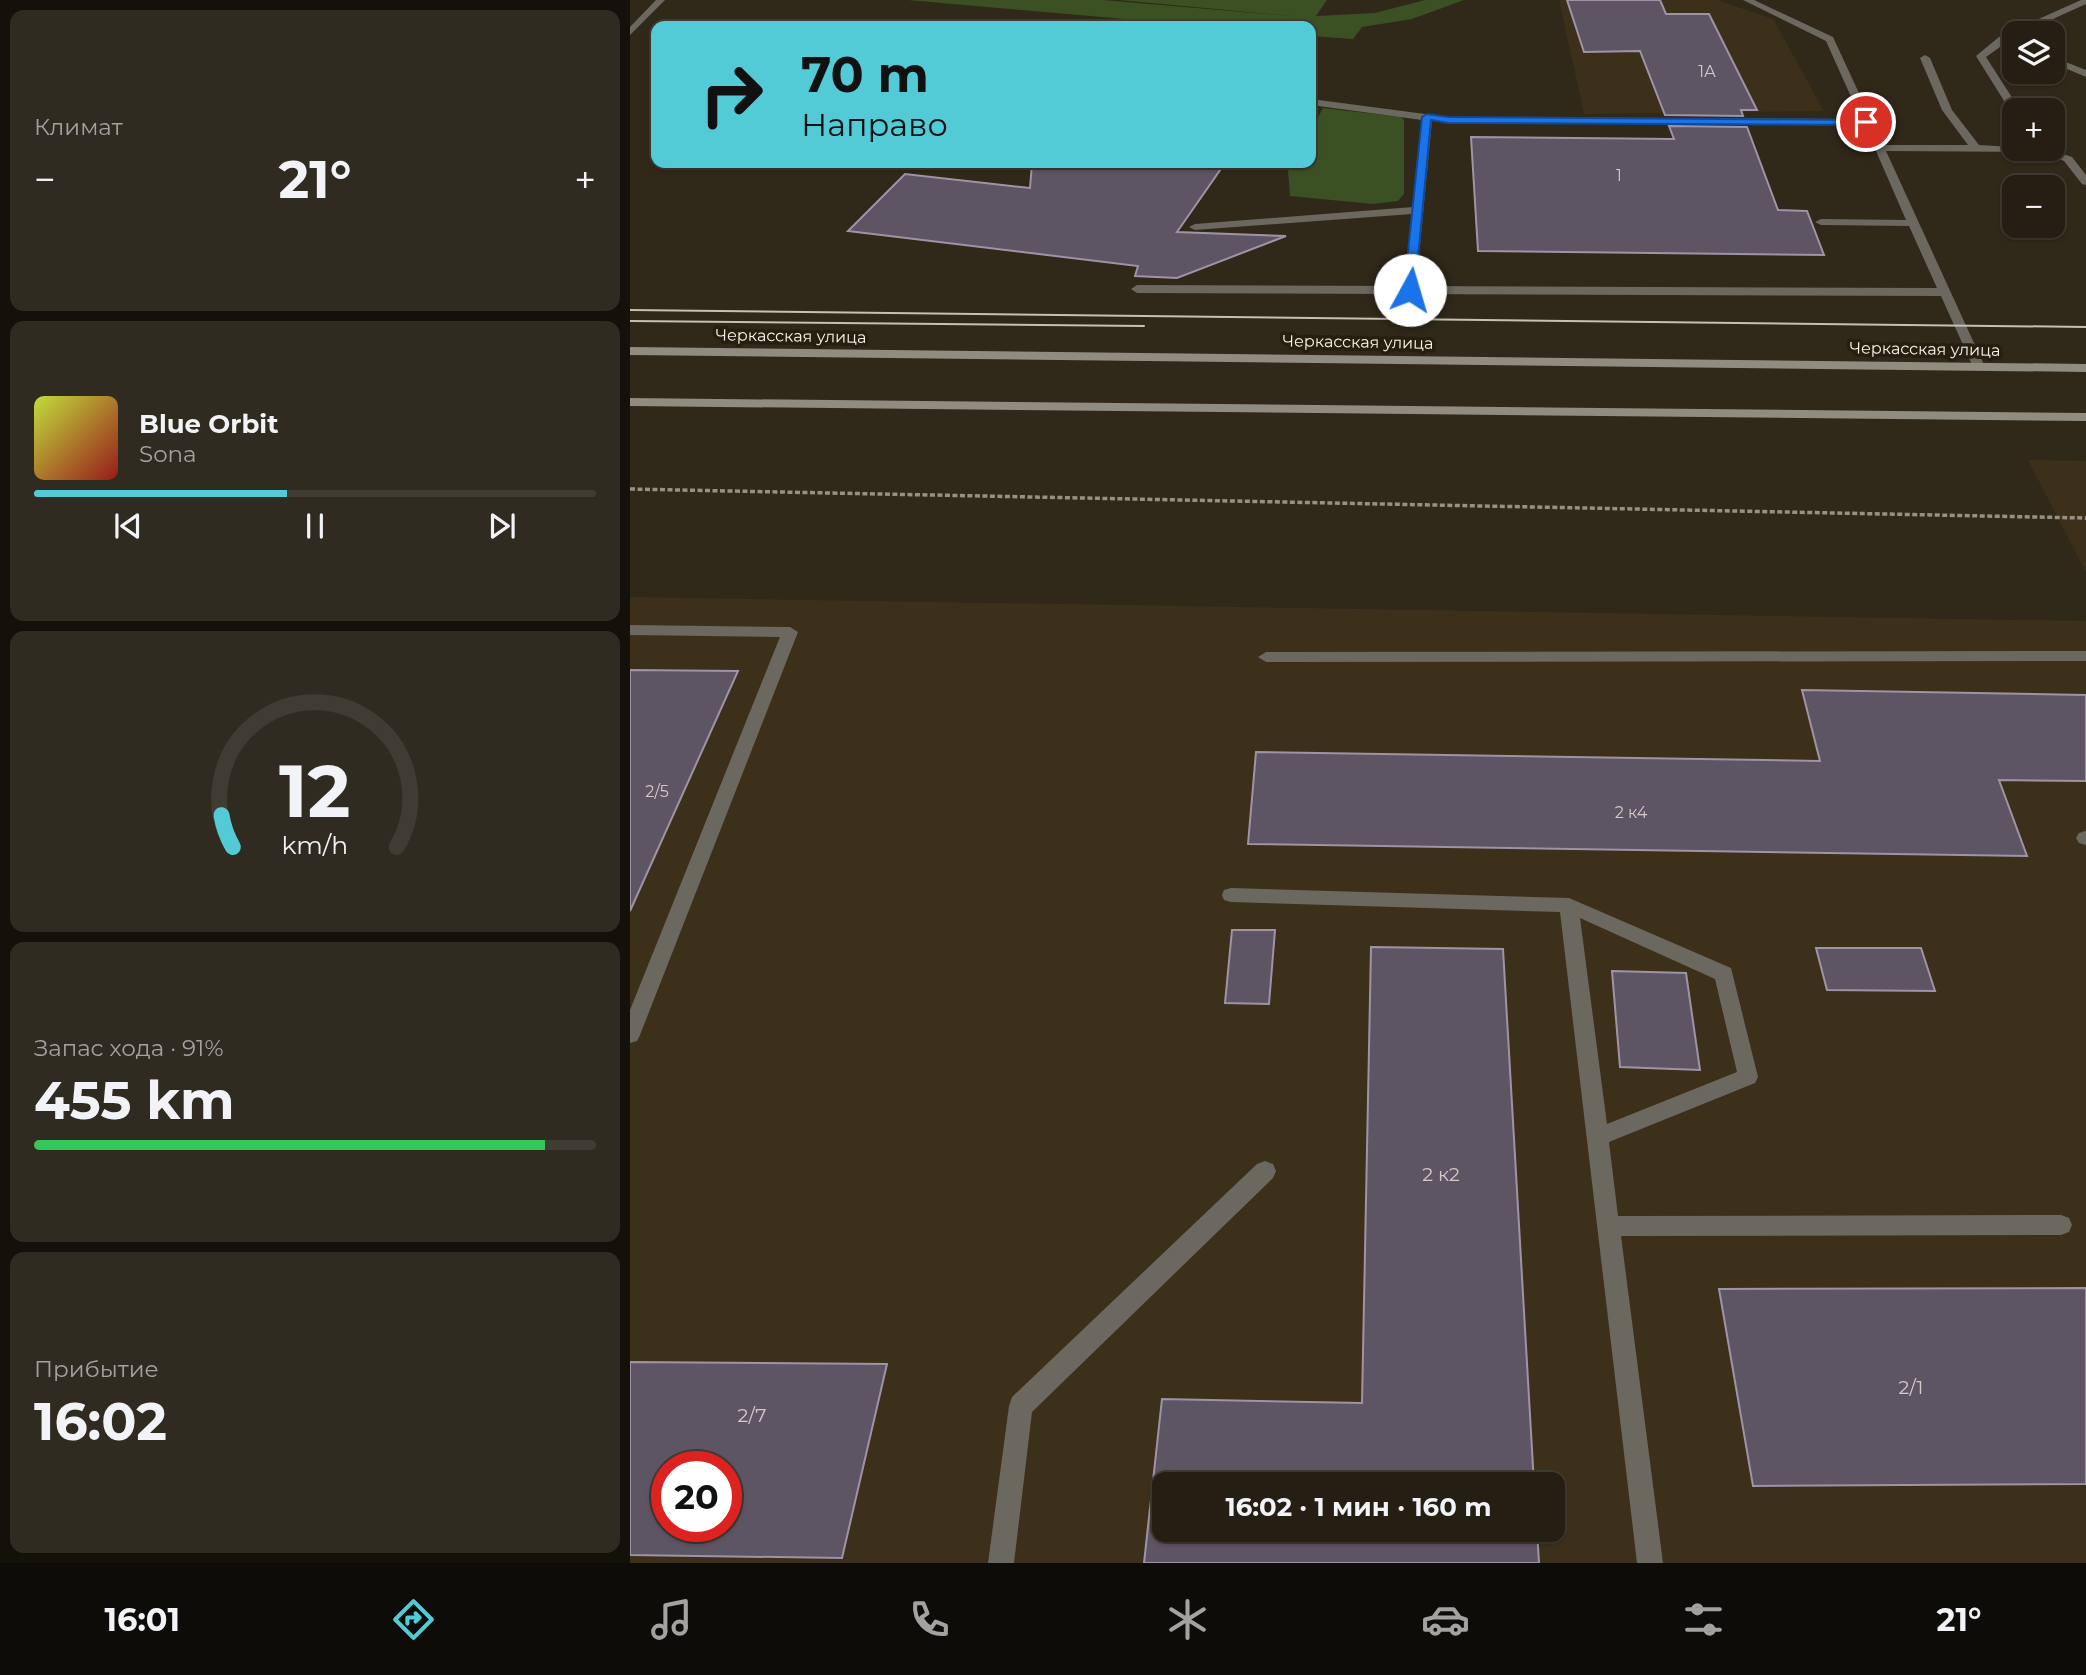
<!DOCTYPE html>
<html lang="ru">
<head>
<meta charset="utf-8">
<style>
  :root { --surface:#241e13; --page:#302b21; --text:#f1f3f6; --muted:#a3a2a0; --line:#413c33; --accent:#52cbd7 }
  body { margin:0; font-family:Montserrat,sans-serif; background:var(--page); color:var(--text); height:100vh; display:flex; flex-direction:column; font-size:26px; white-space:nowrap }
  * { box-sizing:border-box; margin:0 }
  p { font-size:23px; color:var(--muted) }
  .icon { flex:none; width:38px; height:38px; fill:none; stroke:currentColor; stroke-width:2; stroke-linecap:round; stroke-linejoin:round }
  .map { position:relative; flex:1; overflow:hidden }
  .side { display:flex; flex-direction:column; gap:10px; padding:10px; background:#14100a; width:630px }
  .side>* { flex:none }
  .banner { position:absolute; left:21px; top:21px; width:665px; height:147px; border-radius:14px; box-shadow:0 2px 5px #0004,0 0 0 2px var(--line); background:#52cbd7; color:#111; overflow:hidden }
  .fabs { position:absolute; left:1372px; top:21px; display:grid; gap:14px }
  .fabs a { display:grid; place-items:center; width:63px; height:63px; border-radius:14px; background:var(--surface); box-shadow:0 2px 5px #0004,0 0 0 2px var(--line); font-size:35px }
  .speed { position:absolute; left:21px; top:1451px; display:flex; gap:14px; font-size:35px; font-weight:700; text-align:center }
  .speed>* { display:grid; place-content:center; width:91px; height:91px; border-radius:50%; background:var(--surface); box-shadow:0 2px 5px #0004,0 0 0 2px var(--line); line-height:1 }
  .speed .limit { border:10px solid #d22; background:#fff; color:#111 }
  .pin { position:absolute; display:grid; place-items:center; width:60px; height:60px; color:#fff; margin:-30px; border:4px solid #fff; border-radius:50%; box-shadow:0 2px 7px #0007 }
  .me { position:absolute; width:77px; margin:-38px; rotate:6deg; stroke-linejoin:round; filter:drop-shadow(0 0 5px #0008) }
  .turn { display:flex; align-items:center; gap:24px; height:147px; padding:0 35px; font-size:32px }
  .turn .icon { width:91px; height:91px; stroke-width:2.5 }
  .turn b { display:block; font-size:49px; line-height:60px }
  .big { font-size:52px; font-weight:700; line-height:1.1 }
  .side .tile { flex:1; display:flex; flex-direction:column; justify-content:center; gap:10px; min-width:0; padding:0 24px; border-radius:14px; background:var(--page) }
  .side .dial { align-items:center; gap:0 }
  .dial svg { height:182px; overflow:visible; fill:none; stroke:var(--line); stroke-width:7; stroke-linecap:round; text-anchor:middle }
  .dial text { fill:var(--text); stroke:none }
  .song { display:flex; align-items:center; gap:21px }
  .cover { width:84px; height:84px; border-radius:10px; background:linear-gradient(135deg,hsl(70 70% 55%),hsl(0 70% 35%)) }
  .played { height:7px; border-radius:4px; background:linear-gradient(90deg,var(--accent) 45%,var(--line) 45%) }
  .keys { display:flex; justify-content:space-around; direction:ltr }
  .heat { display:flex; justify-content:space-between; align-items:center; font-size:38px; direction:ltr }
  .charge { height:10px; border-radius:5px; background:linear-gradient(90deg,#34c759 91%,var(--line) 0) }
  .trip { position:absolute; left:522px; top:1472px; width:413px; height:70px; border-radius:14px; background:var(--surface); box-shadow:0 2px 5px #0004,0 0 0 2px var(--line); font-weight:700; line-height:70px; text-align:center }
  .menu { display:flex; height:112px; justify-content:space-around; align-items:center; background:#0e0c08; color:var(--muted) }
  .menu .icon { width:49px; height:49px }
  .menu .active { color:var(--accent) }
  .menu b { font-size:32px; color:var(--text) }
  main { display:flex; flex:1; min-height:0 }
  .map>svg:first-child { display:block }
</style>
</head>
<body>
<main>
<section class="side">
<div class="tile"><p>Климат</p>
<div class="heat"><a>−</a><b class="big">21°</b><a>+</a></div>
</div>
<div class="tile">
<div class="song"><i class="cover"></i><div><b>Blue Orbit</b><p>Sona</p></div></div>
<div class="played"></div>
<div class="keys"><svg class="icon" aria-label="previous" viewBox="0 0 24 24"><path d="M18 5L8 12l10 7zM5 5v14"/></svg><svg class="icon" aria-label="pause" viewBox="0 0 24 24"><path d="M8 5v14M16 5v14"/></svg><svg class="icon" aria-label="next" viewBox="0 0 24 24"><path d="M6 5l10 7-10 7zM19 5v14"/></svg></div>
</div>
<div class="tile dial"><svg viewBox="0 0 100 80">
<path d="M14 69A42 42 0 1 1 86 69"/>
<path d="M14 69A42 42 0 0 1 9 55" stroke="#52cbd7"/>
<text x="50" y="56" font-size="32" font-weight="700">12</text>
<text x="50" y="72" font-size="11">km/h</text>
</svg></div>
<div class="tile"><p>Запас хода · 91%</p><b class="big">455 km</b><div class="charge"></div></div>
<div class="tile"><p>Прибытие</p><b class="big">16:02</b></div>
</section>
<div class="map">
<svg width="1456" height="1563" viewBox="0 0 1456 1563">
  <rect width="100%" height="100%" fill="#302819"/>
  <path fill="#3c301b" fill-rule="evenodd" d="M929 0H1087L1143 19 1194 111 954 114Z
    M1398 460 1456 461V572Z
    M0 597 1456 621V1563H0ZM37 1466H96V1526H37ZM534 1484H922V1530H534Z"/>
  <path fill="#3c5123" d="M278 0H473L671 17 489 0H697L686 16 745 13 795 0H834L782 19 732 27 723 39 681 36V26H574Z
    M693 108 771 117 774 120V194L768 201 743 204 660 196 658 171 663 163H681V130Z"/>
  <path fill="#5d5464" stroke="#9e94a6" stroke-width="2" fill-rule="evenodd" d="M937 0H1030L1036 14H1079L1127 110H1111L1113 116 1035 115 1010 51 954 52Z
    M1039 126 1117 127 1148 210 1177 211 1194 255 848 251 841 137 1044 139Z
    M402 163H595L547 232 656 236 547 278 505 276 508 266 218 231 275 174 400 188Z
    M0 670 108 671 0 911Z
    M1172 690 1456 695V781L1369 780 1397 856 618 844 626 752 1190 761Z
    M602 930H645L639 1004 595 1003Z
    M741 947 873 949 904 1484H534V1530H907L909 1563H514L532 1399 732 1403Z
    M1186 948H1291L1305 991 1197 990Z
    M982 971 1056 973 1070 1070 990 1067Z
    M1456 1288V1484L1123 1486 1089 1289Z
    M0 1362 257 1364 212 1558 0 1555ZM37 1466H96V1526H37Z"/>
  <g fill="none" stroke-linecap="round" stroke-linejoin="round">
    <path stroke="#979084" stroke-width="3.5" stroke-dasharray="5 2.5" stroke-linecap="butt" d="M0 489 1456 518"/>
    <path fill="#6b6860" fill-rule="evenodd" d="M26 0H35L0 35V27Z
      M1113 0H1124L1203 37 1253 145H1338L1312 110 1290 58 1295 55 1300 58 1322 110 1349 145 1418 149 1442 157 1456 175V185L1452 184 1434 161 1408 152 1256 151 1355 367 1354 370 1349 371 1343 367 1311 296 507 293 501 289 507 285 774 286 782 214 565 230 559 227 565 224 783 207 792 120 681 105V99L818 117 1231 119 1196 41ZM802 121 1234 125 1243 146 1242 148 1246 151 1276 220 1191 219 1185 222 1191 225 1279 226 1307 288 786 286Z
      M1451 0H1456V4L1392 33H1384V37L1356 57 1390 110 1381 112 1346 56 1369 37Z
      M1423 57 1456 70V77L1423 63Z
      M0 625 160 627 168 632 10 1035 7 1041 0 1043V1010L150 637 0 635Z
      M1456 651V661L636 662 628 657 636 652Z
      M1455 831H1456V845L1449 843 1446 838 1449 833Z
      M601 888 939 898 1101 968 1128 1077 1125 1083 979 1142 988 1216 1431 1215 1439 1218 1442 1225 1439 1232 1431 1235 991 1236 1033 1563H1007L930 912 601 902 594 900 592 895 594 890ZM950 918 1085 979 1107 1072 977 1124Z
      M635 1161 643 1164 646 1171 643 1178 402 1412 384 1563H358L379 1406 382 1397 627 1164Z"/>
    <path fill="#908c7f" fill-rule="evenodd" d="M0 347 1456 364V372L0 355Z
      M0 398 1456 413V421L0 406Z"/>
    <path stroke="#c7c0b6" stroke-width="2" d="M0 310 1456 327
      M0 321 514 326"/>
  </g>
  <path fill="#1a73e8" stroke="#114b97" stroke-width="2" d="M797 114 818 117 1236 120 1240 122 1236 125 818 123 801 120 785 290 780 293 774 290 792 117Z"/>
  <g text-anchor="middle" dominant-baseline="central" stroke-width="7" stroke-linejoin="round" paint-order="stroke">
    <g font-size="16" fill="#d2cbc8">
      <text x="1077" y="71">1А</text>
      <text x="989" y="175">1</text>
      <text x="27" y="791">2/5</text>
      <text x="1001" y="812">2 к4</text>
    </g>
    <g font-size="16" fill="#f9f3ea" stroke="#261e0f">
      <text transform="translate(161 336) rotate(1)">Черкасская улица</text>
      <text transform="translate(728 342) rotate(1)">Черкасская улица</text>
      <text transform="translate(1295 349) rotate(1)">Черкасская улица</text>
    </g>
    <g font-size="19" fill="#d2cbc8">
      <text x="811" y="1174">2 к2</text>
      <text x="1281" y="1387">2/1</text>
      <text x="122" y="1415">2/7</text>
    </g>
  </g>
</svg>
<div class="fabs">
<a><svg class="icon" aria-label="layers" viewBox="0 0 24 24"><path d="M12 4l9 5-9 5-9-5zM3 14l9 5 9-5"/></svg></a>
<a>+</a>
<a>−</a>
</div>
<div class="speed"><div class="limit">20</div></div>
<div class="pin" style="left:1236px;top:122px;background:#d93025"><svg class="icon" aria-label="arrive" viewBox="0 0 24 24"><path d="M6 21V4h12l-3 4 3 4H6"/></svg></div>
<svg class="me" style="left:780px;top:290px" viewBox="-20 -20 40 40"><circle r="19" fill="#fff"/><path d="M0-13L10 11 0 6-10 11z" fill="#1a73e8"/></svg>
<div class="trip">16:02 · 1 мин · 160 m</div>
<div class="banner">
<div class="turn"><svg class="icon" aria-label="right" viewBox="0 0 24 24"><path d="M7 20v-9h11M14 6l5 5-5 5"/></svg><div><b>70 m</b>Направо</div></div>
</div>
</div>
</main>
<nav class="menu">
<b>16:01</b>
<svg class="icon active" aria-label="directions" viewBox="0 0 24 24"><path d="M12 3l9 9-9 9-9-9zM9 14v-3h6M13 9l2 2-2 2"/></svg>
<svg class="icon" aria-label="music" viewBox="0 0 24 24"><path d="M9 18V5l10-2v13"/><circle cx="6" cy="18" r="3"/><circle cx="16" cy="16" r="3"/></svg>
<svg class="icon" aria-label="phone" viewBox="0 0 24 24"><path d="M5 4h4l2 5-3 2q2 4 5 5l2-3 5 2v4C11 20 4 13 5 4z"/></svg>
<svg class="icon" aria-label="climate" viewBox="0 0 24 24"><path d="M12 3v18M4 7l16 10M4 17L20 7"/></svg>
<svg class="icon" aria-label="car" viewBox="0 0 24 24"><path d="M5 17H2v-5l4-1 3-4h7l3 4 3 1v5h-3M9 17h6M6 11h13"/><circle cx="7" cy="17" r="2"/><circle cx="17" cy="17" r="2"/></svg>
<svg class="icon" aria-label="filters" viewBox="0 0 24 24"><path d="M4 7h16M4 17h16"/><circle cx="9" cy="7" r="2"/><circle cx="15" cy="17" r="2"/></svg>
<b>21°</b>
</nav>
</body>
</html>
